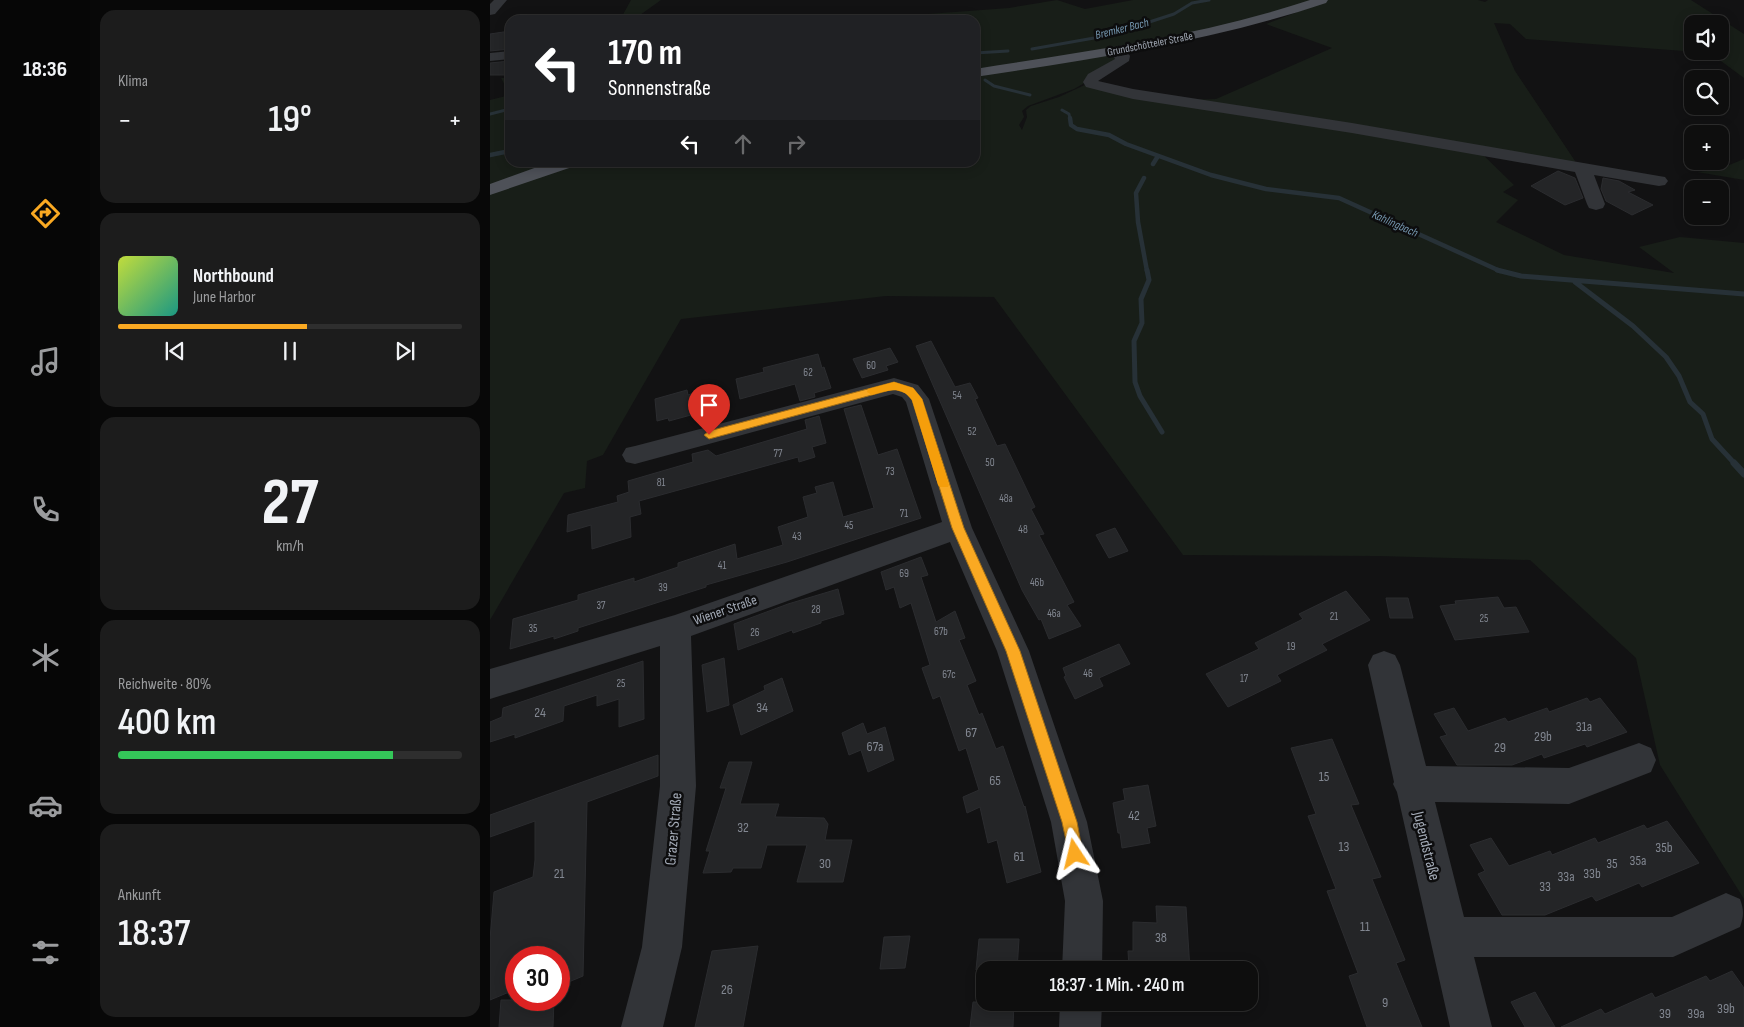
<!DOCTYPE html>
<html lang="de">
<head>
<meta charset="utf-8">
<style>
  :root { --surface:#0e0e0e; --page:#1c1c1c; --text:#f1f3f6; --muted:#9b9c9e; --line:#2e2e2e; --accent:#faa922 }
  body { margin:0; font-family:"Sofia Sans Condensed",sans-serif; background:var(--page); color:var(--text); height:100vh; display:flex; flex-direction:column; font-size:19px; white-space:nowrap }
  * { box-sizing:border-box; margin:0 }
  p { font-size:16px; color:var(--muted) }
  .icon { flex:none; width:28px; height:28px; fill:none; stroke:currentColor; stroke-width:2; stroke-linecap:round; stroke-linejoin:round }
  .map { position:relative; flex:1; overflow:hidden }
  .panel { display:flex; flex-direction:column; gap:10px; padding:10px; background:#080808; width:400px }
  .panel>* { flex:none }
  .top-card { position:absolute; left:15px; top:15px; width:475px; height:152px; border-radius:15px; box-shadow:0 2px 12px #0003,0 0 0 1px var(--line); background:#202124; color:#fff; overflow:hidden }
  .controls { position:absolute; left:1194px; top:15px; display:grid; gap:10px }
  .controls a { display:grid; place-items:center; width:45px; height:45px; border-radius:10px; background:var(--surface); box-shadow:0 2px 12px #0003,0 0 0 1px var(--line); font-size:25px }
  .speed { position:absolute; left:15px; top:946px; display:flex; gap:10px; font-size:25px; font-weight:700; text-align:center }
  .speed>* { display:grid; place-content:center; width:65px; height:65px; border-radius:50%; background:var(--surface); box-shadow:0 2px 12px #0003,0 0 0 1px var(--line); line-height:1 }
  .speed .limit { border:8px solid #d22; background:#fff; color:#111 }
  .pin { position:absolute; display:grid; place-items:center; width:42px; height:42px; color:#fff; margin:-51px -21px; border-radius:50% 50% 50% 0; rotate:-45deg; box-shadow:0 0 5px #0007 }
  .pin .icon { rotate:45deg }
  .me { position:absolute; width:55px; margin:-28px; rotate:350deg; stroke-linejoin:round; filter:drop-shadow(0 0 4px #0008) }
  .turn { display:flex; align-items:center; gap:18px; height:105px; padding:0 20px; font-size:22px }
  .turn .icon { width:65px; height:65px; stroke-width:2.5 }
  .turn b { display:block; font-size:35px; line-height:42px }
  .lanes { display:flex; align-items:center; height:48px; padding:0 20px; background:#0003; justify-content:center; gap:25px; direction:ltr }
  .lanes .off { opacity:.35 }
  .big { font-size:38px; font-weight:600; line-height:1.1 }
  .panel .widget { flex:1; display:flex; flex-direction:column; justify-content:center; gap:8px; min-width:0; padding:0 18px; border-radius:15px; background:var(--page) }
  .panel .dial { align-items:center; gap:0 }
  .dial b { font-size:65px; line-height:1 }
  .song { display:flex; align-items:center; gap:15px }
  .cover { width:60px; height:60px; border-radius:8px; background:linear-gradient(135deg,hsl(70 70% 55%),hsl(170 70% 35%)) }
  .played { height:5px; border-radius:2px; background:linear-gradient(90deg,var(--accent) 55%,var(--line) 55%) }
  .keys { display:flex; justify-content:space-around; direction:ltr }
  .heat { display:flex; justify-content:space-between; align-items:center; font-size:28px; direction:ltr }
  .charge { height:8px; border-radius:4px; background:linear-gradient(90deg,#34c759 80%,var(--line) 0) }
  .trip { position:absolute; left:486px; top:961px; width:282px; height:50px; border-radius:15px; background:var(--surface); box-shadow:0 2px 12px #0003,0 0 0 1px var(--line); font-weight:600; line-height:50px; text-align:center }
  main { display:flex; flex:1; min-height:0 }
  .tabs { display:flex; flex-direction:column; width:90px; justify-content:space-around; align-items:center; background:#060606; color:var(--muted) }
  .tabs .icon { width:35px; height:35px }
  .tabs .active { color:var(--accent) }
  .tabs b { font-size:22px; color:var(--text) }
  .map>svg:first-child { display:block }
</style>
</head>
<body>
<main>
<nav class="tabs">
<b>18:36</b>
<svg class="icon active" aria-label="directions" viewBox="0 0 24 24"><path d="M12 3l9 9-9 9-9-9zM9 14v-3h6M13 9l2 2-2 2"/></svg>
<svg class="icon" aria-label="music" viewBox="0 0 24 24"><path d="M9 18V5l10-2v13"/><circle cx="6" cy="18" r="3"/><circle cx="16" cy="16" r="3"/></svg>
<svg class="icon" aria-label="phone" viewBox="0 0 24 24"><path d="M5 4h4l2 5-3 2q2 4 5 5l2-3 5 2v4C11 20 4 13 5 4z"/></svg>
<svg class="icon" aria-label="climate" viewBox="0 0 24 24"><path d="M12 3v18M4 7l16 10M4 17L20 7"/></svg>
<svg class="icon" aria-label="car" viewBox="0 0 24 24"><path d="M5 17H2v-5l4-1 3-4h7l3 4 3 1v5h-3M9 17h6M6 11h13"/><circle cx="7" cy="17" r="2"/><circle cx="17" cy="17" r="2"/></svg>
<svg class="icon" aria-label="filters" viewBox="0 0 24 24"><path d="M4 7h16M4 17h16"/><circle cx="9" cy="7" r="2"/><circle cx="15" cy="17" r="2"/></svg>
</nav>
<section class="panel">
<div class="widget"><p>Klima</p>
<div class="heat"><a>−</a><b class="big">19°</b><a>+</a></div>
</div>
<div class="widget">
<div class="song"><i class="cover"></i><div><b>Northbound</b><p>June Harbor</p></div></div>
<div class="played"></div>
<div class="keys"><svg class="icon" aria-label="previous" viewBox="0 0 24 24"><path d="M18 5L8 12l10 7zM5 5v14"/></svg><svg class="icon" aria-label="pause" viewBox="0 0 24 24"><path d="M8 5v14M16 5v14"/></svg><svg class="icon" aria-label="next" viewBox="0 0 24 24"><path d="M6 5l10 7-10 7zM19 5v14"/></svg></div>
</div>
<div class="widget dial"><b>27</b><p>km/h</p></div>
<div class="widget"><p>Reichweite · 80%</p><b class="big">400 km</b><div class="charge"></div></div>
<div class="widget"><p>Ankunft</p><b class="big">18:37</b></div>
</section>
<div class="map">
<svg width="1254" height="1027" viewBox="0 0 1254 1027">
  <rect width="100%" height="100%" fill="#121213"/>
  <path fill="#181e18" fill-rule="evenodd" d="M141 0H171L143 20H130Z
    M567 0 595 9 643 0H832L779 18 485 73V20H357L519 8Z
    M838 0H988L995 2 998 0H1201L1254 34V78L1220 53 1036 39 1020 24 1004 23 1025 71 1085 161 1083 164 697 100 726 99 842 48 776 24ZM1202 24H1230V51H1202Z
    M627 53 631 56 598 81 584 89 538 106 532 111 534 117 529 125 532 130 537 117 536 110 541 106 569 97 599 83 988 150 1024 185 1013 192 1028 200 1006 222 1074 255 1184 273 1149 247 1190 237 1254 243V899L1170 765 1146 658 1040 560 888 556 693 555 504 297 396 296 191 319 113 455 97 461 95 488 74 493 0 620V100L20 95 11 78H20V162H485V75Z
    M1254 159V180L1207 172 1227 170Z"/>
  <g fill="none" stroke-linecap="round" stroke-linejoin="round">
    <path stroke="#273137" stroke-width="3" d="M542 49 604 38 644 27 684 14 702 3 719 0
      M485 53 518 51
      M495 80 504 86 540 95
      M572 110 579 114 580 119
      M0 114 20 109"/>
    <path stroke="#273137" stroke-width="4.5" d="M580 118 581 125 587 129 619 135 636 144 721 175 776 189 849 198 1010 271
      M0 155 20 151
      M663 164 668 156
      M654 178 646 193 648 222 657 271"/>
    <path stroke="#273137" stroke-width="5" d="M657 270 659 280 651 299 652 323 644 341 645 382 650 396 672 432
      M1007 270 1031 276 1254 294
      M1085 282 1143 326 1176 357 1189 376 1200 402 1213 414 1222 439 1246 465"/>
    <path stroke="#273137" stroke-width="7" d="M1244 463 1254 474"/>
  </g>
  <path fill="#242527" stroke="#2b2c2f" d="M20 31V49L0 51V34Z
    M20 61V75H0V63Z
    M1068 171 1085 178 1093 198 1075 205 1041 186Z
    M1113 178 1129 181 1145 190 1138 192 1163 205 1142 215 1116 201 1111 189Z
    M441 341 465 387 480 383 488 398 485 399 507 446 515 444 545 507 541 509 554 534 549 535 584 602 577 605 591 626 559 639 551 619 549 620 532 590 426 346Z
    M400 348 408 362 396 366 398 370 372 378 363 359Z
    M328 354 332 368 334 367 341 388 324 393 325 397 310 401 305 384 250 399 246 379 274 372 273 368Z
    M197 390 198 395 211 391 214 409 211 410 212 412 179 421 178 418 167 421 165 399Z
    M371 405 388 455 407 449 431 518 297 562 216 585V587L88 628V631L64 639V636L20 649 23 619 88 600V595L144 578V582L188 567V563L245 544 247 559 293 545 288 527 318 517 313 497 327 493 325 487 343 482 353 517 384 508 354 409Z
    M329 416 336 443 322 447 325 457 309 462 308 457 149 501 151 514 140 517 141 537 102 549 101 525 77 532 78 515 128 502 127 496 139 492 138 481 203 462 202 454 218 450 226 456 317 429 315 420Z
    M625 528 638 551 619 558 606 535Z
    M431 557 438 575 431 577 446 622 465 611 475 638 469 640 486 681 477 685 489 715 492 713 506 749 513 746 534 807 535 806 551 872 517 883 507 840 498 843 490 807 477 813 473 797 489 790 476 748 469 751 450 696 443 699 432 668 440 665 421 603 410 608 404 587 396 590 391 572Z
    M348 589 354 614 331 621V623L303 633 302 630 248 650 244 624 298 604Z
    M856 591 880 620 832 644 837 650 787 675 791 681 738 707 716 674 769 649 765 643 813 619 809 614Z
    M1008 597 1014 608 1026 607 1039 632 965 640 950 606 966 604 965 601Z
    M896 598H918L923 618H900Z
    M629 644 640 664 609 678 613 686 585 699 574 677 576 676 573 668Z
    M234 658 239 705 217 712 212 665Z
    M153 661 154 719 129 727V699L107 706V695L74 706 73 721 25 738V734L0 742V722L12 717 13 708Z
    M292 678 303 711 251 735 243 705 275 690 274 686Z
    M1097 698 1100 702 1110 698 1137 732 1097 747 1095 744 1054 758 1052 754 1022 765H967L950 737 957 735 944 714 964 708 978 731 1015 718 1018 722 1057 708 1059 712Z
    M373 723 377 734 395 727 404 760 378 772 371 750 359 755 352 733Z
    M842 739 869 804 861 805 891 877 882 879 915 960 906 963 932 1027H877L859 976 868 973 837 891 846 889 818 816 826 814 801 748Z
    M168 755V776L97 802 93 976 69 986V958H26L24 990 0 1000V939L4 892 43 877 45 860V821L0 837V815Z
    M239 762H262L250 804H289L285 817 334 818 338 824 335 840H362L353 882H307L317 845H277L271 868H243L241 872 213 873 220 851H216L236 788H230Z
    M658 785 666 826 657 828 660 843 632 848 630 833H628L623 803 635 800 633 789Z
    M1177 821 1209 863 1152 887 1149 883 1106 901 1102 896 1055 915H1012L988 874 995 871 980 845 1001 838 1019 866 1060 851 1062 855 1105 838 1108 843 1154 825 1157 829Z
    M666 906 696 907 700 970H644V967H639L638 951H643V922L667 923Z
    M420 936 415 968 390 969 394 937Z
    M489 939H529L527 970H486Z
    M268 946 253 1027H205L222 951Z
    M1242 971 1254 988V1027H1071L1111 1009 1115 1014 1162 993 1165 998 1216 976 1220 981Z
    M1045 992 1054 1008 1065 1027H1035L1021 1002Z
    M11 1000H64L63 1027H9Z
    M483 1002H524L523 1027H480Z"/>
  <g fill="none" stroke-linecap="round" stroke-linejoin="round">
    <path fill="#323438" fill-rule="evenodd" d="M4 0H17L5 14 0 15V4Z
      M628 47C634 48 637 51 640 56L639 61 608 81 643 89 862 123 1169 176 1175 177 1178 181 1175 185 1169 186 1104 175 1115 204 1113 208 1106 210 1099 208 1097 204 1085 172 862 133 643 99 596 87 593 82 598 74 625 59 621 51Z
      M20 51V59L0 61V53Z
      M404 378 428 385 439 399 482 528 539 651 597 822 613 901 612 970H572L575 901 561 822 507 651 460 542 201 636 206 786 192 947 173 1027H131L152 947 170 786V646L0 699V669L185 615 452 522 416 402 412 397 403 394 145 464 136 462 132 455 136 448 145 446Z
      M894 651 905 655 910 665 936 766 1079 768 1149 743 1161 748 1166 760 1161 772 1079 804 945 802 974 917H1182L1236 893 1250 899C1254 910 1254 916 1250 927L1183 957H984L1002 1027H960L907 792 903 784 904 782 878 665 883 655Z
      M570 1002H612L611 1027H569Z"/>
    <path fill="#4e5158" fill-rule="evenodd" d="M820 0H838L836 3C722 41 604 59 485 77V69C598 51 711 36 820 0Z
      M61 162H87L85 166 0 195V184Z"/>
  </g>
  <path fill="#faa922" stroke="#a26e16" d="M404 382 423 388 432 399 474 528 530 651 587 822 593 854 590 859 585 861 580 859 572 822 516 651 462 528 422 400 416 393 404 389 219 439 214 435 219 431Z"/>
  <path fill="#f59e0b" d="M404 382 423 388 432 399 459 485 458 487H450L448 485 422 400C410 385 398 391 382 395L377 392 378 389Z"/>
  <g text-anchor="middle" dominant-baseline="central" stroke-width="5" stroke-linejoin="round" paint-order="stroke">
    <g font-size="11" fill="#a2a9b5" stroke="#0d0d0e">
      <text transform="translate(660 44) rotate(-11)">Grundschötteler Straße</text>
    </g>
    <g font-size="11" fill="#828791">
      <text x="381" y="365">60</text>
      <text x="318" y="372">62</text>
      <text x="467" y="395">54</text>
      <text x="482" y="431">52</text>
      <text x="288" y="453">77</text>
      <text x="500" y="462">50</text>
      <text x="400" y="471">73</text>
      <text x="171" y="482">81</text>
      <text x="516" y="498">48a</text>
      <text x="414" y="513">71</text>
      <text x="359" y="525">45</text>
      <text x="533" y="529">48</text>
      <text x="307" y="536">43</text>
      <text x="232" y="565">41</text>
      <text x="414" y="573">69</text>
      <text x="547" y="582">46b</text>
      <text x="173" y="587">39</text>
      <text x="111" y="605">37</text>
      <text x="326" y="609">28</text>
      <text x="564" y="613">46a</text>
      <text x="844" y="616">21</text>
      <text x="994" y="618">25</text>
      <text x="43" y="628">35</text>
      <text x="451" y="631">67b</text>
      <text x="265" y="632">26</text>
      <text x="801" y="646">19</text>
      <text x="598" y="673">46</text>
      <text x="459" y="674">67c</text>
      <text x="754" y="678">17</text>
      <text x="131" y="683">25</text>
    </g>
    <g font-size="12" font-style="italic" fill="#7799b2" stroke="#0d0d0e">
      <text transform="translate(632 29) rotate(-14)">Bremker Bach</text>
      <text transform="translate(905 224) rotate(24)">Kahlingbach</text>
    </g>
    <g font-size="14" fill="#a2a9b5" stroke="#0d0d0e">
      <text transform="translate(235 610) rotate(-19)">Wiener Straße</text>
    </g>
    <g font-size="14" fill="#828791">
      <text x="272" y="707">34</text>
      <text x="50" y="712">24</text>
      <text x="1094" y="726">31a</text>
      <text x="481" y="732">67</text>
      <text x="1053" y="736">29b</text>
      <text x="385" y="746">67a</text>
      <text x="1010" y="747">29</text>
      <text x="834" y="776">15</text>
      <text x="505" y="780">65</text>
      <text x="644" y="815">42</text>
      <text x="253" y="827">32</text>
      <text x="854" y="846">13</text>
      <text x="1174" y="847">35b</text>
      <text x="529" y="856">61</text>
      <text x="1148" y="860">35a</text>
      <text x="335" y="863">30</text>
      <text x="1122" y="863">35</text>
      <text x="69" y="873">21</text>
      <text x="1102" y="873">33b</text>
      <text x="1076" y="876">33a</text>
      <text x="1055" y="886">33</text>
      <text x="875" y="926">11</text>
      <text x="671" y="937">38</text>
      <text x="237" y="989">26</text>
      <text x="895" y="1002">9</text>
      <text x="1236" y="1008">39b</text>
      <text x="1175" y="1013">39</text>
      <text x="1206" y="1013">39a</text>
    </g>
    <g font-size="16" fill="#a2a9b5" stroke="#0d0d0e">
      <text transform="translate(184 829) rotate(-85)">Grazer Straße</text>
      <text transform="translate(936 846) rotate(76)">Jugendstraße</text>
    </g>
  </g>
</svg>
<div class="controls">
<a><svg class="icon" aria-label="sound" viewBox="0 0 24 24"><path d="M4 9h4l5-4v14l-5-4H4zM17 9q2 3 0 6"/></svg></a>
<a><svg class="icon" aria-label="search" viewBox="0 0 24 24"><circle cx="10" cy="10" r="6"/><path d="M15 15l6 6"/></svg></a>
<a>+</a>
<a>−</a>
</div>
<div class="speed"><div class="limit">30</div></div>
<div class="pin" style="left:219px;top:435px;background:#d93025"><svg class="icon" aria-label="arrive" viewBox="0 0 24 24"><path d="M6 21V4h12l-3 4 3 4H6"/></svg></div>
<svg class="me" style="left:585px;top:854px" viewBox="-20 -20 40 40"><path d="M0-17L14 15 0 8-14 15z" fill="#faa922" stroke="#fff" stroke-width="4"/></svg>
<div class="trip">18:37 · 1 Min. · 240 m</div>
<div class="top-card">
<div class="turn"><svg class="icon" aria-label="left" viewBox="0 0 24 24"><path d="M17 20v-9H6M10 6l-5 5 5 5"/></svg><div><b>170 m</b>Sonnenstraße</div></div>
<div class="lanes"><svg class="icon" aria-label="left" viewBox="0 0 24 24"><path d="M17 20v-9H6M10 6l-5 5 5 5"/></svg><svg class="icon off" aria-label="ahead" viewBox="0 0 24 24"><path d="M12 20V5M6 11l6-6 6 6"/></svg><svg class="icon off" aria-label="right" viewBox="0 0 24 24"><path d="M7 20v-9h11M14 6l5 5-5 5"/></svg></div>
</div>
</div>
</main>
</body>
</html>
